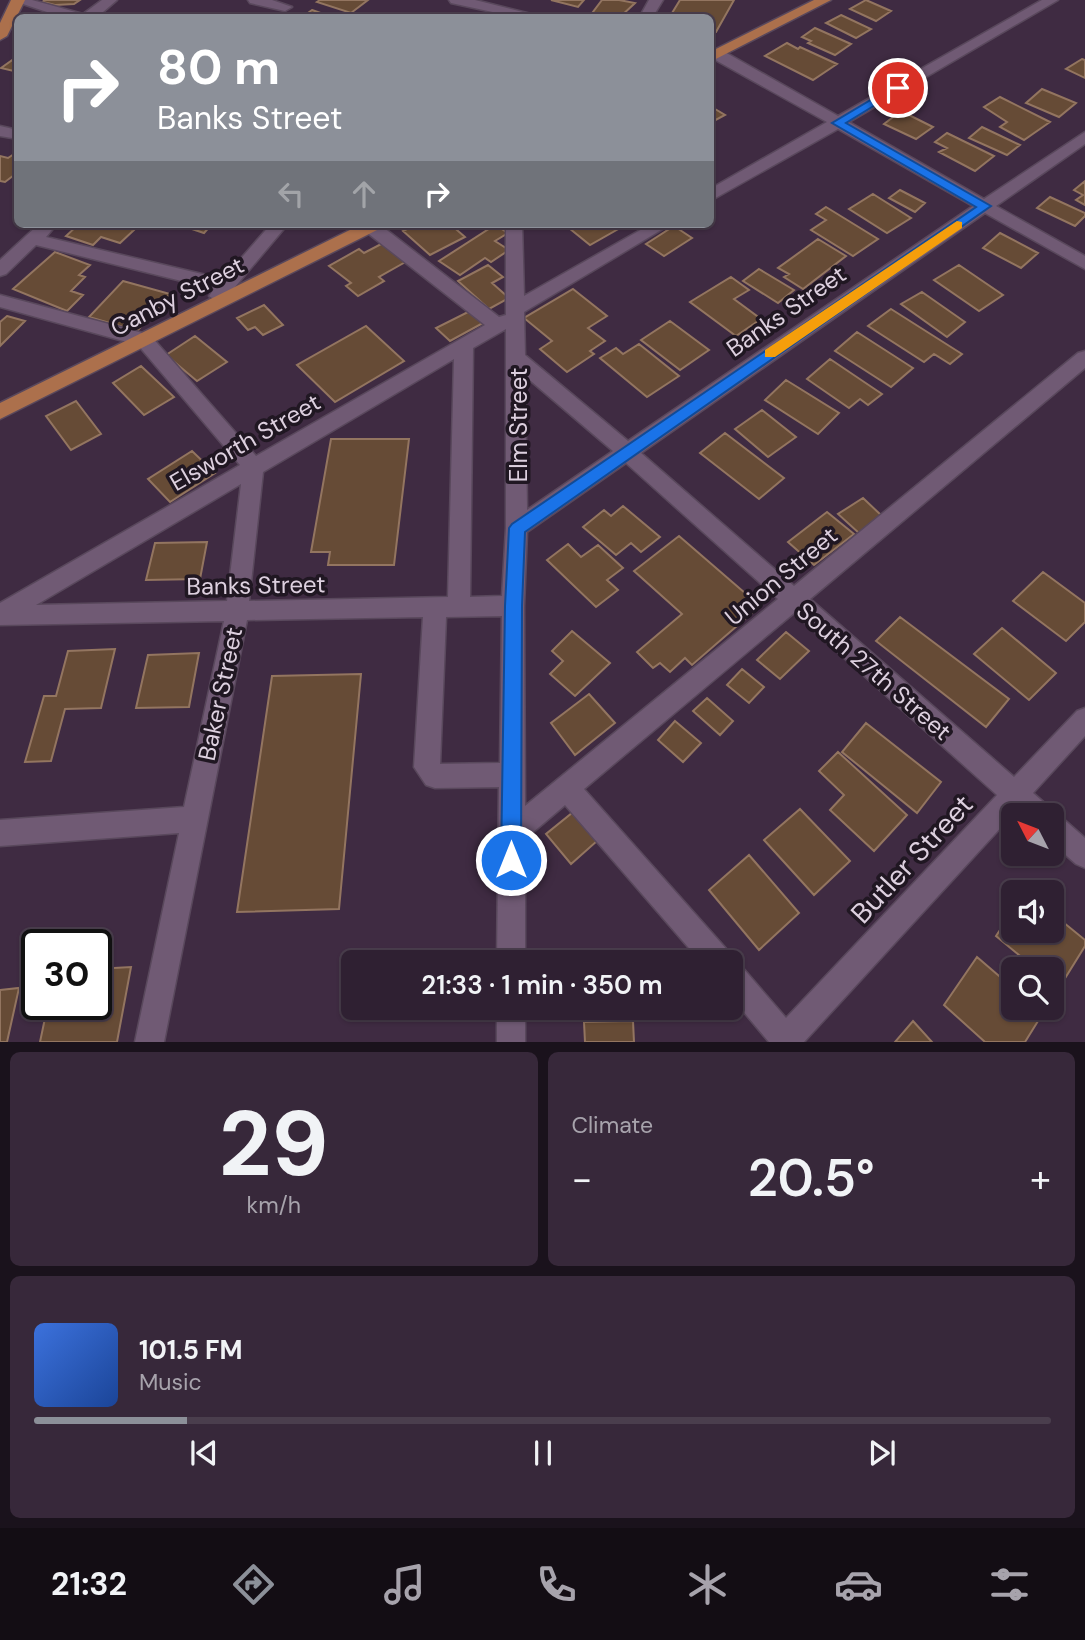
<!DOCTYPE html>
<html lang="en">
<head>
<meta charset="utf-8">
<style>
  :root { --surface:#2f2032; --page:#37283a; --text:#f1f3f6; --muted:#a7a3ac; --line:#4a3e4d; --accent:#8c9099 }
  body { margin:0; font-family:"DM Sans",sans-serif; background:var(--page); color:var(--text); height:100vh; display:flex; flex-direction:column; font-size:26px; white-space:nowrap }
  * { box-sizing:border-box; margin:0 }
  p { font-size:23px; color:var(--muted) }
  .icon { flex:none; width:38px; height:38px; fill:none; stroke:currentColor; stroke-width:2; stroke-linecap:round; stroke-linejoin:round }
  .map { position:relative; height:1042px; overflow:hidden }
  .panel { display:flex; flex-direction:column; gap:10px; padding:10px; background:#1a121c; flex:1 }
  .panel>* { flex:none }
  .hud { position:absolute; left:14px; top:14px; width:700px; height:214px; border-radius:10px; box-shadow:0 2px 5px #0004,0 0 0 2px var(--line); background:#8c9099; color:#fff; overflow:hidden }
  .needle { width:46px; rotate:312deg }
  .tools { position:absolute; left:1001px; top:803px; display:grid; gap:14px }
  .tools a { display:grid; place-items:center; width:63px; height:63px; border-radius:10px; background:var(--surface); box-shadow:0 2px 5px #0004,0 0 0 2px var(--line); font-size:35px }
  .speed { position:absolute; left:21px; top:929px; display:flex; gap:14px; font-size:35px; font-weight:700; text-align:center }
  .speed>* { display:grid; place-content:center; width:91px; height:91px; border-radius:50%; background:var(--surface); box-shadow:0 2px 5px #0004,0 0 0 2px var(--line); line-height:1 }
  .speed .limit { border:4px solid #111; border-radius:10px; background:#fff; color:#111 }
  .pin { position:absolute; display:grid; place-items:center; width:60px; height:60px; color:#fff; margin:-30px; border:4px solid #fff; border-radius:50%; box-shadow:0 2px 7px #0007 }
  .me { position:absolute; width:77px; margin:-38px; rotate:0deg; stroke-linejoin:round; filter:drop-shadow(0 0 5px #0008) }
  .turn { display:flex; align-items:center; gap:24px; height:147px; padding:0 28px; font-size:32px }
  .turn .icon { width:91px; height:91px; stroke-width:2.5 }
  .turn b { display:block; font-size:49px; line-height:60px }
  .lanes { display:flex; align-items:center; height:66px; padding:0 28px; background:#0003; justify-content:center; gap:35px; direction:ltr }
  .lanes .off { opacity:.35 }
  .big { font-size:52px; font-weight:600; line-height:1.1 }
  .panel .tile { flex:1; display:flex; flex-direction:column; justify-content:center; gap:10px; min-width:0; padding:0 24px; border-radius:10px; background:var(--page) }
  .panel .dial { align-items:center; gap:0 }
  .dial b { font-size:91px; line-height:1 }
  .song { display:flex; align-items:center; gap:21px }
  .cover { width:84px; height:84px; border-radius:10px; background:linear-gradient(135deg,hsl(220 70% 55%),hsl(220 70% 35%)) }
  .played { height:7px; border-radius:4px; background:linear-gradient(90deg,var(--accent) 15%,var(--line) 15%) }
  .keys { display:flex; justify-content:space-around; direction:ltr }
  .heat { display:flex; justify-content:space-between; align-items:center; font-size:38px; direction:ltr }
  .panel .tiles { flex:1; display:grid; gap:10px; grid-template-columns:1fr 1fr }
  .tile:last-child { grid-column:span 2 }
  .trip { position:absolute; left:341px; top:950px; width:402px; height:70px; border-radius:10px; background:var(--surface); box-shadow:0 2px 5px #0004,0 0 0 2px var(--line); font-weight:600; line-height:70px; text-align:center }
  .dock { display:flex; height:112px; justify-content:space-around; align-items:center; background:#130d14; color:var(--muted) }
  .dock .icon { width:49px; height:49px }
  .dock .active { color:var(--accent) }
  .dock b { font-size:32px; color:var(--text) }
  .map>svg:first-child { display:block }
</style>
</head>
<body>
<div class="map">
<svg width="1085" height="1042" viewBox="0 0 1085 1042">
  <rect width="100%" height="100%" fill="#3f2b42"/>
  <path fill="#664b36" stroke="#937560" stroke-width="2" d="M44 0H80L74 4 55 5 43 2Z
    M320 0H368L351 13 317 2Z
    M551 0H584L578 7Z
    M602 0H619L635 3 619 18 590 16Z
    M680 0H734L716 32H712L710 35V18H669Z
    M866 0 891 11 876 21 850 9Z
    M312 10 332 17 301 18Z
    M841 15 871 29 856 38 826 23Z
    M815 28 851 44 835 55 808 43 811 41 802 37Z
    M787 43 798 49 800 47 837 64 813 80 765 56Z
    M18 56V72L1 68Z
    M1082 59 1085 60V78L1066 69Z
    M1042 89 1076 103 1059 117 1026 103Z
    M1000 97 1050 122 1024 140 1000 127 1007 122 984 107Z
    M710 106 725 115 710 123Z
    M901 111 933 127 916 139 884 124Z
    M982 127 1020 145 1007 155 969 138Z
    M947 133 994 156 975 171 939 152 947 148 935 142Z
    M14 154 18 155V172L5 182 0 181V156L8 158Z
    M1085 181V205L1076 200 1083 195 1074 190Z
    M900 190 925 203 915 212 889 198Z
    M873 194 911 218 887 233 849 209Z
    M1050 197 1085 213V216L1075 226 1037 208Z
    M826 207 878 239 853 256 811 230 826 220 816 214Z
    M79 224H128L124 227 134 230 120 243 101 237 93 245 66 236Z
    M177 224H212L204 233Z
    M417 224H440L444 227 450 224 465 237 430 255 403 231Z
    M564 224H627L590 245Z
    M495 225 508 233 495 241 509 250 491 262 485 258 460 275 439 261Z
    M674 226 692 238 664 256 646 244Z
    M1000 233 1038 253 1021 268 983 248Z
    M818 239 846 256 803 289 784 277 789 274 778 268Z
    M385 242 409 260 379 277 384 281 358 296 346 286 351 283 329 266 359 249 364 253Z
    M55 252 90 265 79 275 85 277 71 291 83 295 67 311 13 289Z
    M488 265 503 277 492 283 509 298 489 309 458 281Z
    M959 265 1003 295 979 311 934 280Z
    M759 269 794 290 778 303 743 281Z
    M731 277 749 290 734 299 761 319 736 336 690 302Z
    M123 281 170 294 137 331 89 317Z
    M573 289 607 316 588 328 605 341 590 351 594 354 567 372 540 349 552 341 524 318Z
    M922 292 965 322 947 337 901 304Z
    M264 305 283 325 263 335 255 327 248 330 237 318Z
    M891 309 962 354 950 364 934 354 924 362 868 326Z
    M470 311 483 323 450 341 436 328Z
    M7 316 25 321 0 346V322Z
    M670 321 709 350 680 370 641 340Z
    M366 326 404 361 335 402 297 365Z
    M857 332 913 368 891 387 835 351Z
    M195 336 227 362 197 381 166 355Z
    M639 344 679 376 647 397 600 358 616 348 623 354Z
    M830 359 882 394 868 405 860 399 849 408 807 379Z
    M141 366 174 397 144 415 113 383Z
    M786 380 839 413 818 434 765 400Z
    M76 401 101 434 71 450 46 416Z
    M762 410 796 437 768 457 735 429Z
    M725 433 784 478 759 499 700 453Z
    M331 439H409L394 565H328L330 552H311Z
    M192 451 215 473 170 502 148 479Z
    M863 498 883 517 860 534 838 514Z
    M623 506 660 537 641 552 631 543 616 555 583 527 604 510 611 516Z
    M827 512 854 534 814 565 788 542Z
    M679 536 760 606 692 665 685 658 670 672 660 663 653 668 637 652 682 614 634 571Z
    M207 542 200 579 146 580 155 543Z
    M568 544 581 557 598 545 623 568 607 580 618 590 596 607 547 560Z
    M1043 572 1085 603V622L1066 641 1013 601Z
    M900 617 1009 699 986 727 876 641Z
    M1002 628 1056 673 1029 700 974 654Z
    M572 631 610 663 575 696 550 674 563 661 552 651Z
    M786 632 809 651 780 679 757 660Z
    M115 649 101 708 65 709 51 761 25 762 44 696H56L68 651Z
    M199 653 189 707 136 708 148 655Z
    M742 669 764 687 749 703 727 685Z
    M361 674 339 909 237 912 272 676Z
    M589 694 615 723 575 755 551 723Z
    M707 698 733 721 720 735 693 711Z
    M675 721 701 743 683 762 658 740Z
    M866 723 941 782 917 813 842 752Z
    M838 752 907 815 874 851 830 810 844 795 819 771Z
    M800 809 850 861 814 895 764 840Z
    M572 813 597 841 571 864 546 834Z
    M749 855 799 913 759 950 709 890Z
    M1013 910V931H1052V913L1085 940V946L1059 988 1052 982V970H1037L996 936Z
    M977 957 1013 988V1008H1037L1043 1013 1025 1042H985L944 1005Z
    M131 967 117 1042H40L48 1004H96V969Z
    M19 988 7 1042H0V990Z
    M633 1021 634 1042H585L584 1022Z
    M913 1021 932 1042H895Z"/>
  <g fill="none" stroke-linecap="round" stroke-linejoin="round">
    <defs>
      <path id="minor" d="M11 0H32L83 14 102 0H117L96 18H65Z
        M248 0H272L292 7 285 11 250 3Z
        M449 0H475L547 18H520L451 3Z
        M649 0H663L652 18H639Z
        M1042 0H1058L849 122 984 199 1085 132V144L996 206 1085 256V269L985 213 641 453 794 586 1078 353 1085 351V368L810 599 1014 777 1077 711 1085 708V736L1033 793 1049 807 1052 813 1061 817 1085 838V868L1076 864 1052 843V816H1020L1016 811 804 1042H769L732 998V962H701L565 805 525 839V962H497L499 787 435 788 426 785 414 767 423 617 247 620 164 1042H135L179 833 0 846V820L184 807 224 621 0 625V603L240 465 138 345 0 307V295L150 335 256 456 485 325 356 224H379L499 317 506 315V224H522L524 296 651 224H671L524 312 525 355 628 441 973 206 838 129 710 201V189L827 122 710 57V49L723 51 838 116ZM506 329V528L502 596 470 597 473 348ZM454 359 448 597 249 601 263 472ZM525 376 613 451 527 510ZM626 463 778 599 525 806 524 606 527 532ZM241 484 227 601 36 605ZM794 613 997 795 786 1018 742 967 732 963 729 952 584 789ZM502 616 500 763 440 764 446 617Z
        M0 126 18 130V139L0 136Z
        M39 224H57L46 237 223 279 271 224H288L224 300 218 302 209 296 214 289 36 245 6 274 0 276V260Z
        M497 1008H525V1042H497Z"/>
      <path id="major" d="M11 0H25L7 36 0 40V23Z
        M814 0H831L710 62V52Z
        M362 224H383L381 228 0 419V403Z"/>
    </defs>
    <use href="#minor" stroke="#59485c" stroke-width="3"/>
    <use href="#major" stroke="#59485c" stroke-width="3"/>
    <use href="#minor" fill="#705a74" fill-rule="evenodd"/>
    <use href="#major" fill="#ac704c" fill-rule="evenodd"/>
  </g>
  <path fill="#1a73e8" stroke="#114b97" stroke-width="2" d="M894 86 903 88 846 123 991 206 525 532 522 606 521 860 518 867 511 870 504 867 501 860 505 606 509 528 512 524 976 207 832 123Z"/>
  <path fill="#f59e0b" d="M957 221 962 222V228L775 357H765V350Z"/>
  <g text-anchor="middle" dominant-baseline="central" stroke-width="7" stroke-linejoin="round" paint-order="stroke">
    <g font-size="24" fill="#ddd0df" stroke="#201722">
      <text transform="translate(177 296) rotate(-27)">Canby Street</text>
      <text transform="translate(786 311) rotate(-35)">Banks Street</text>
      <text transform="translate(518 425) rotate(-90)">Elm Street</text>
      <text transform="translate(245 442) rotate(-30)">Elsworth Street</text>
      <text transform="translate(781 576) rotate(-40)">Union Street</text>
      <text transform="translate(256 585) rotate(-1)">Banks Street</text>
      <text transform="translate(874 671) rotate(41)">South 27th Street</text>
      <text transform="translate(220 694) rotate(-78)">Baker Street</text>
    </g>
    <g font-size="28" fill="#ddd0df" stroke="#201722">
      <text transform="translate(912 859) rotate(-47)">Butler Street</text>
    </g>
  </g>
</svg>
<div class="tools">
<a><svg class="needle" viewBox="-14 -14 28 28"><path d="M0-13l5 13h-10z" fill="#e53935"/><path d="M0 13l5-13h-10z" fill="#a7a3ac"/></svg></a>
<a><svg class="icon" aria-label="sound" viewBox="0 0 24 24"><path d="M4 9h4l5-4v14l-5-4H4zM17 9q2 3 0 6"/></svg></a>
<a><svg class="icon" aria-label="search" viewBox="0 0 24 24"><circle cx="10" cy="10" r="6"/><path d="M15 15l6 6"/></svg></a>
</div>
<div class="speed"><div class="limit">30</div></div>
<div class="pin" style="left:898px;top:88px;background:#d93025"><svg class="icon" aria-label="arrive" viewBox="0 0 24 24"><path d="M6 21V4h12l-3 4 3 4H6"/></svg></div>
<svg class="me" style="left:511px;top:860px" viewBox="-20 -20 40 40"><circle r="17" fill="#1a73e8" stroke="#fff" stroke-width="3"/><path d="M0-11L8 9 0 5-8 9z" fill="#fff"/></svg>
<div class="trip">21:33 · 1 min · 350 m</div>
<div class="hud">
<div class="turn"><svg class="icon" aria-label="right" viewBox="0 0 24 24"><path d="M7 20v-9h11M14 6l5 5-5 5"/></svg><div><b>80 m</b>Banks Street</div></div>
<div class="lanes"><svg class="icon off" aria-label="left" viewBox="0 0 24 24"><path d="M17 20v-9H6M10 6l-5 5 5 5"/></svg><svg class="icon off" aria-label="ahead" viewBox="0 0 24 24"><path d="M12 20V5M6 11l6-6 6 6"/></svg><svg class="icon" aria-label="right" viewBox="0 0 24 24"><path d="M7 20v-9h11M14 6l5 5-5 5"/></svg></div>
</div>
</div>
<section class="panel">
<div class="tiles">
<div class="tile dial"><b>29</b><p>km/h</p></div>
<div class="tile"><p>Climate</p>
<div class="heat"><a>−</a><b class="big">20.5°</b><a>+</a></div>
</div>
<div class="tile">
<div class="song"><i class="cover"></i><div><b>101.5 FM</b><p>Music</p></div></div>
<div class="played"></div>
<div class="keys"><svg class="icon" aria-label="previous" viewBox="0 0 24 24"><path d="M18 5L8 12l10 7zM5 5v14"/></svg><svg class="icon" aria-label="pause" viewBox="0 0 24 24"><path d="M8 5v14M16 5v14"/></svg><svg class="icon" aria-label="next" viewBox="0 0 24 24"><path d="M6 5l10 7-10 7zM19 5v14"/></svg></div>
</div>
</div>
</section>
<nav class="dock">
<b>21:32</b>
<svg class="icon active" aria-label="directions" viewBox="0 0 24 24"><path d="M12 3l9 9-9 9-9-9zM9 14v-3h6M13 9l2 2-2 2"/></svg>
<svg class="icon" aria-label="music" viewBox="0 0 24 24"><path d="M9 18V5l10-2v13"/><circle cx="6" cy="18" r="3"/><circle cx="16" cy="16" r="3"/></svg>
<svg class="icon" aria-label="phone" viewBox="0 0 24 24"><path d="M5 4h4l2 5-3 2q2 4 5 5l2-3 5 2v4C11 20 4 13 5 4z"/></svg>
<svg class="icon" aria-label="climate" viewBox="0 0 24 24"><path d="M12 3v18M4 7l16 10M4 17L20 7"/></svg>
<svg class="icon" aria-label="car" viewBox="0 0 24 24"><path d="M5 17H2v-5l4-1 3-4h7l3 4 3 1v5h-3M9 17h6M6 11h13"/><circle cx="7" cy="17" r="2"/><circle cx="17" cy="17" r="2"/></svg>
<svg class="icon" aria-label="filters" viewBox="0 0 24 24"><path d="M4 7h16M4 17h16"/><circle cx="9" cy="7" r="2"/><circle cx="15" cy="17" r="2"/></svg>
</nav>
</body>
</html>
